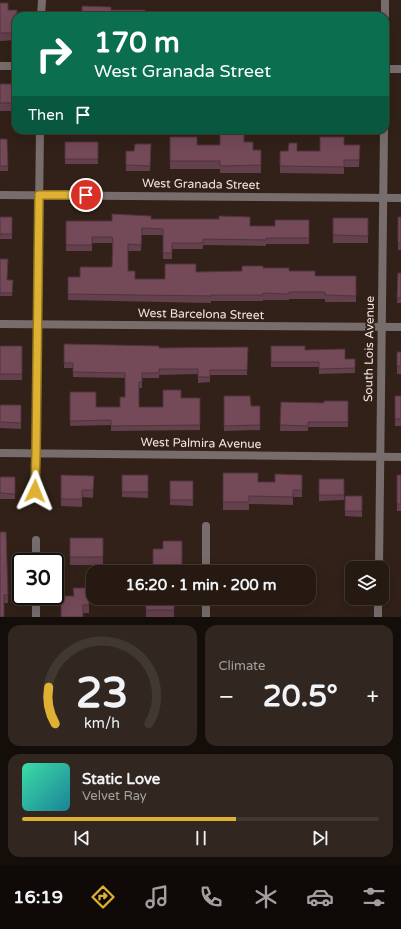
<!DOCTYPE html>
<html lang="en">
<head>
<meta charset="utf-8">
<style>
  :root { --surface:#251912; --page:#312620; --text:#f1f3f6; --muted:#a3a09f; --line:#423832; --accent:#deb133 }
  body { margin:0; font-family:"Varela Round",sans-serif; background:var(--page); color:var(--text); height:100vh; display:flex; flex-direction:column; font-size:15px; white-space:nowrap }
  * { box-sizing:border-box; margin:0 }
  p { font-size:13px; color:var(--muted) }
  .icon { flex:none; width:22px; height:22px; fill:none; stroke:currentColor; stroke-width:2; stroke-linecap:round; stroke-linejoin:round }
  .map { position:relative; height:617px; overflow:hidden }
  .side { display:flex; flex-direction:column; gap:8px; padding:8px; background:#140e0a; flex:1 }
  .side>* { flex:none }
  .banner { position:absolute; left:12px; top:12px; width:377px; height:122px; border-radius:12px; box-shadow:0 4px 16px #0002,0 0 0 1px var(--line); background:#0b6e4f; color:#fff; overflow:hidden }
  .buttons { position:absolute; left:345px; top:561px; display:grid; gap:8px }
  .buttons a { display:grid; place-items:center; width:44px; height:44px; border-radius:8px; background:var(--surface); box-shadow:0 4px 16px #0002,0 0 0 1px var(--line); font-size:20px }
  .speed { position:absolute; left:12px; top:553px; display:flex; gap:8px; font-size:20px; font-weight:700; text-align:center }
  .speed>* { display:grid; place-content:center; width:52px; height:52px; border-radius:50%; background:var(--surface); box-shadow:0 4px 16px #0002,0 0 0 1px var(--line); line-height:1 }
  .speed .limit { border:2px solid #111; border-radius:6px; background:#fff; color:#111 }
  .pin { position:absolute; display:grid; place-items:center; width:34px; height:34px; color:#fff; margin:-17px; border:2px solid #fff; border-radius:50%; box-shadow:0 1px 4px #0007 }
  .me { position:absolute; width:44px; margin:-22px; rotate:2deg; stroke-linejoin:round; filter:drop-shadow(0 0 3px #0008) }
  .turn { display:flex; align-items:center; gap:14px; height:84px; padding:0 16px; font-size:18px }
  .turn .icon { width:52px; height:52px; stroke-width:2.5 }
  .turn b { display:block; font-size:28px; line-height:34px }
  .then { display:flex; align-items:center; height:38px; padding:0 16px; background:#0003; gap:8px; font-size:15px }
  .big { font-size:30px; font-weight:800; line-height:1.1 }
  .side .card { flex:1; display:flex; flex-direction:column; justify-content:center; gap:6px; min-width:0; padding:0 14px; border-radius:12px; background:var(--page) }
  .side .dial { align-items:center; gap:0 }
  .dial svg { height:104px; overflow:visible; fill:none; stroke:var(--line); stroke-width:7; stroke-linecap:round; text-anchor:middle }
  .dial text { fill:var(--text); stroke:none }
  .song { display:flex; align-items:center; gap:12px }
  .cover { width:48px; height:48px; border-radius:6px; background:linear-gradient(135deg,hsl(160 70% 55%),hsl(190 70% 35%)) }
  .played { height:4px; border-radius:2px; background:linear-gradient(90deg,var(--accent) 60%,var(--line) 60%) }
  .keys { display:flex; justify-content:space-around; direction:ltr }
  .heat { display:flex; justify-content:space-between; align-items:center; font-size:22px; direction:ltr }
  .side .tiles { flex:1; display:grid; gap:8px; grid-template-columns:1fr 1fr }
  .card:last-child { grid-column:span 2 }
  .trip { position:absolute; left:86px; top:565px; width:230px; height:40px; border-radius:12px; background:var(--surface); box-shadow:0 4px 16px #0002,0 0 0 1px var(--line); font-weight:800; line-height:40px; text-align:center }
  .tab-bar { display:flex; height:64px; justify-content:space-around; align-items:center; background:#0f0a07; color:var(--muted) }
  .tab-bar .icon { width:28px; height:28px }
  .tab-bar .on { color:var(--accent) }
  .tab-bar b { font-size:18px; color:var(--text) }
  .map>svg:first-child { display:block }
</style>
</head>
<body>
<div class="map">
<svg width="401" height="617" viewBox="0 0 401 617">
  <rect width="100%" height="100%" fill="#312118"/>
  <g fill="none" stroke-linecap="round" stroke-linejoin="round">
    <path stroke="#776d6c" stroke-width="8" d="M41 16 42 0
      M0 66H16
      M385 69H401
      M0 195 401 198
      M0 324 401 327
      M0 453 401 457
      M35 491 36 453 40 130
      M36 562V540
      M206 572V526
      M36 617V596
      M206 617V598"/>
    <path stroke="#776d6c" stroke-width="8" d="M385 16V0
      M379 568 384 130
      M378 617V598"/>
  </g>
  <path fill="#643f4c" d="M0 3 16 16V40L0 41Z
    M0 84H16V111H0Z
    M170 137 197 145H220L244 142 253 150H261V173H220V169H170Z
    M0 139H7L8 171H0Z
    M65 142H98V164H65Z
    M151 144 150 171H126V151H134Z
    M344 145H360L359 167H344V174L280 173V151H320Z
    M0 217H12V239H0Z
    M398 217H401V250H398Z
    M333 218H368V243H333Z
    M151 219 250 226H275L309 220V244H266V246L203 245V249H172V259H163V235H142L141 251H128V271L135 279H165L196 272 242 271 263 268 289 271 315 276H356V302H325V299H289V300H263V301H211V303L68 300V277H80L112 267V243H92V251H66V221H112Z
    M0 259 7 280H13L12 296H0Z
    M398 273H401V303H397Z
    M64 344 159 348 248 347 247 375H210V382L198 383V374L159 375V378H142V388H139V407H163L181 398H200V430L111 431V425L70 426V392L96 407H120L125 397V378L73 377V368H64Z
    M0 346H22V380H0Z
    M271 346 305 350 345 359H355V373L319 374V367H271Z
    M397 352H401V374H397Z
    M224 396 251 406H260V430L224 431Z
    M395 396H401V426H395Z
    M348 401V427H308V431H280L281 402 324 403Z
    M0 405H21V429L0 428Z
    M223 473 258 482H275L302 475V497H293V505L249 504V510H223Z
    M61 475 94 476 93 498 82 497V507L61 506Z
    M122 475H148V498L122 497Z
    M397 475H401V511H397Z
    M0 477H15V499H0Z
    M319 479H344V500L319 501Z
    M170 481H193V506L170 505Z
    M345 496H362V517L345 516Z
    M6 532 8 603H4L0 617Z
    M70 538H103V565H70Z
    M182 541V572H153V549H163Z
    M89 588V613H83L73 596Z
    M146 598H174V617H146Z"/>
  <path fill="#744958" stroke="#51333e" d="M0 3H8V10H17V16H16V33H0Z
    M82 6 111 7V10H145V16H82Z
    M0 84H16V103H0Z
    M220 134H244V142H253V150H261V165L220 166V161H170V137H197V145H220Z
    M320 137H344V145H360L359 160H344V167L280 166V151H288L289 143H297V151H320Z
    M0 139H7L8 166H0Z
    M65 142H98V159H65Z
    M135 144H151L150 166 126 165V151H134Z
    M112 214 151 216V219H219V216L250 217V226H275V220H309V238H266V240L203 239V243H172V253H163V229L142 228 141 245 128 244V271H135V279H165V264H196V272L242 271V266H263V268H289V271H315V276H356V296L325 295V292H289V294L263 293V295H211V296L68 294V277H80V267H112L113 240 112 237H92V245H66V221H112Z
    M0 217H12V234H0Z
    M398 217H401V243H398Z
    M333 218H368V236L333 235Z
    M0 259H8L7 280H13L12 293H0Z
    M398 273H401V298H397Z
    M64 344 159 346V348L248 347 247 370H210V377H198V369H159V373H142V382H139V407H163V390H181V398H200V425L111 426V420L70 421V392H96V407H120V397H125V373L73 372V363H64Z
    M0 346H22V374H0Z
    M271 346H305V350L345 349V359H355V368L319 369V362H271Z
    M397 352H401V366H397Z
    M224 396H250L251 406H260V425L224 426Z
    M395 396H401V419H395Z
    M324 401H348V422H308V426L280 425 281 402 324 403Z
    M0 405H21V423L0 422Z
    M223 473H258V482H275V474L302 475V490H293V497L249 496V502H223Z
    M61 475 94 476 93 490H82V499H61Z
    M122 475H148V492H122Z
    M397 475H401V504H397Z
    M0 477H15V494L0 493Z
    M319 479H344V495H319Z
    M170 481H193V500H170Z
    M345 496H362V511H345Z
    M0 532H6L8 595H4V617H0Z
    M70 538H103V557H70Z
    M163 541H182V566H153V549H163Z
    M73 588H89V605H83V617H61V596H74Z
    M146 598H174V610H146Z"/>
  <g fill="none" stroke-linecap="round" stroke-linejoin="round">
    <defs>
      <path id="route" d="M35 491 36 453 39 195H86"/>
    </defs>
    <use href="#route" stroke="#907321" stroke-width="10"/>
    <use href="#route" stroke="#deb133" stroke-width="7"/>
  </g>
  <g text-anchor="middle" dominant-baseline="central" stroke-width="4" stroke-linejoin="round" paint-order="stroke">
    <g font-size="12" fill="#f2e7e1" stroke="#312118">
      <text transform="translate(201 184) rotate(1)">West Granada Street</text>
      <text transform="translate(201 314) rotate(1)">West Barcelona Street</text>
      <text transform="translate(369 349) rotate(-89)">South Lois Avenue</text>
      <text transform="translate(201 443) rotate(1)">West Palmira Avenue</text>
    </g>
  </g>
</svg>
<div class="buttons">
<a><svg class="icon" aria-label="layers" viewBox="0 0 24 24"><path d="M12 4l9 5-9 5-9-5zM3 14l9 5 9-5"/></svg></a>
</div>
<div class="speed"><div class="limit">30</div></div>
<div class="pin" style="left:86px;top:195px;background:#d93025"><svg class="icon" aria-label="arrive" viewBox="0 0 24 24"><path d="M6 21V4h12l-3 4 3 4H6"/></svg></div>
<svg class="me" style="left:35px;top:491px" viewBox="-20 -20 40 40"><path d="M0-17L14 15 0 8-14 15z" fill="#deb133" stroke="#fff" stroke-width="4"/></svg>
<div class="trip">16:20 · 1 min · 200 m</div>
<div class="banner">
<div class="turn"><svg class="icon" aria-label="right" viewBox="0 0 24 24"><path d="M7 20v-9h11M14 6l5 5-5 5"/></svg><div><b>170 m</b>West Granada Street</div></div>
<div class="then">Then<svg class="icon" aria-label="arrive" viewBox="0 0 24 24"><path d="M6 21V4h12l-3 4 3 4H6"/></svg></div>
</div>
</div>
<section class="side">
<div class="tiles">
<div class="card dial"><svg viewBox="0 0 100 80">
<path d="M14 69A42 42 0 1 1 86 69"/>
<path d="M14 69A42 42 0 0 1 9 41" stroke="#deb133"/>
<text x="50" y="56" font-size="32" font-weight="700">23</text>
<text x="50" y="72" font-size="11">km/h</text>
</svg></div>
<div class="card"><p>Climate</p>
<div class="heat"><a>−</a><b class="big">20.5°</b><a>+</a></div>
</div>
<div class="card">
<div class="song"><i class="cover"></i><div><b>Static Love</b><p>Velvet Ray</p></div></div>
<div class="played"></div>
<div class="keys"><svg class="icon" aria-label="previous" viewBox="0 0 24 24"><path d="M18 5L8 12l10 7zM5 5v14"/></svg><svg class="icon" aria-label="pause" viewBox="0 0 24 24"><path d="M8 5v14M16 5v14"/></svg><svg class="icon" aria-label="next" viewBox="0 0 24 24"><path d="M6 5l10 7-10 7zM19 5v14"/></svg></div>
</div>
</div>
</section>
<nav class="tab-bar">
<b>16:19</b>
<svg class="icon on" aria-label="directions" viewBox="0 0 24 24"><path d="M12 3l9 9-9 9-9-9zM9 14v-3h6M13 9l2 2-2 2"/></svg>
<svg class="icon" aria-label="music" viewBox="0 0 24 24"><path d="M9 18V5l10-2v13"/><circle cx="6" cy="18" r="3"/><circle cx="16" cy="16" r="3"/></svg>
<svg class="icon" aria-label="phone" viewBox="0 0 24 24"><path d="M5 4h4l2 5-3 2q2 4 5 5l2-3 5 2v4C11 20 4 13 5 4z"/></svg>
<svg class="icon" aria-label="climate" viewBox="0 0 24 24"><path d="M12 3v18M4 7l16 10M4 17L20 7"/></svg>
<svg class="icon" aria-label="car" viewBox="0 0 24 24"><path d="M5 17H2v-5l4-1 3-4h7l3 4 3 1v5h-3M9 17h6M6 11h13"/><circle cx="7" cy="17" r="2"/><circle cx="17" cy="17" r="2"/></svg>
<svg class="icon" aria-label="filters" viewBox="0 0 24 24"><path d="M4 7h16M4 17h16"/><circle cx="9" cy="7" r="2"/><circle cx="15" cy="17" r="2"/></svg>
</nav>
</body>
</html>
